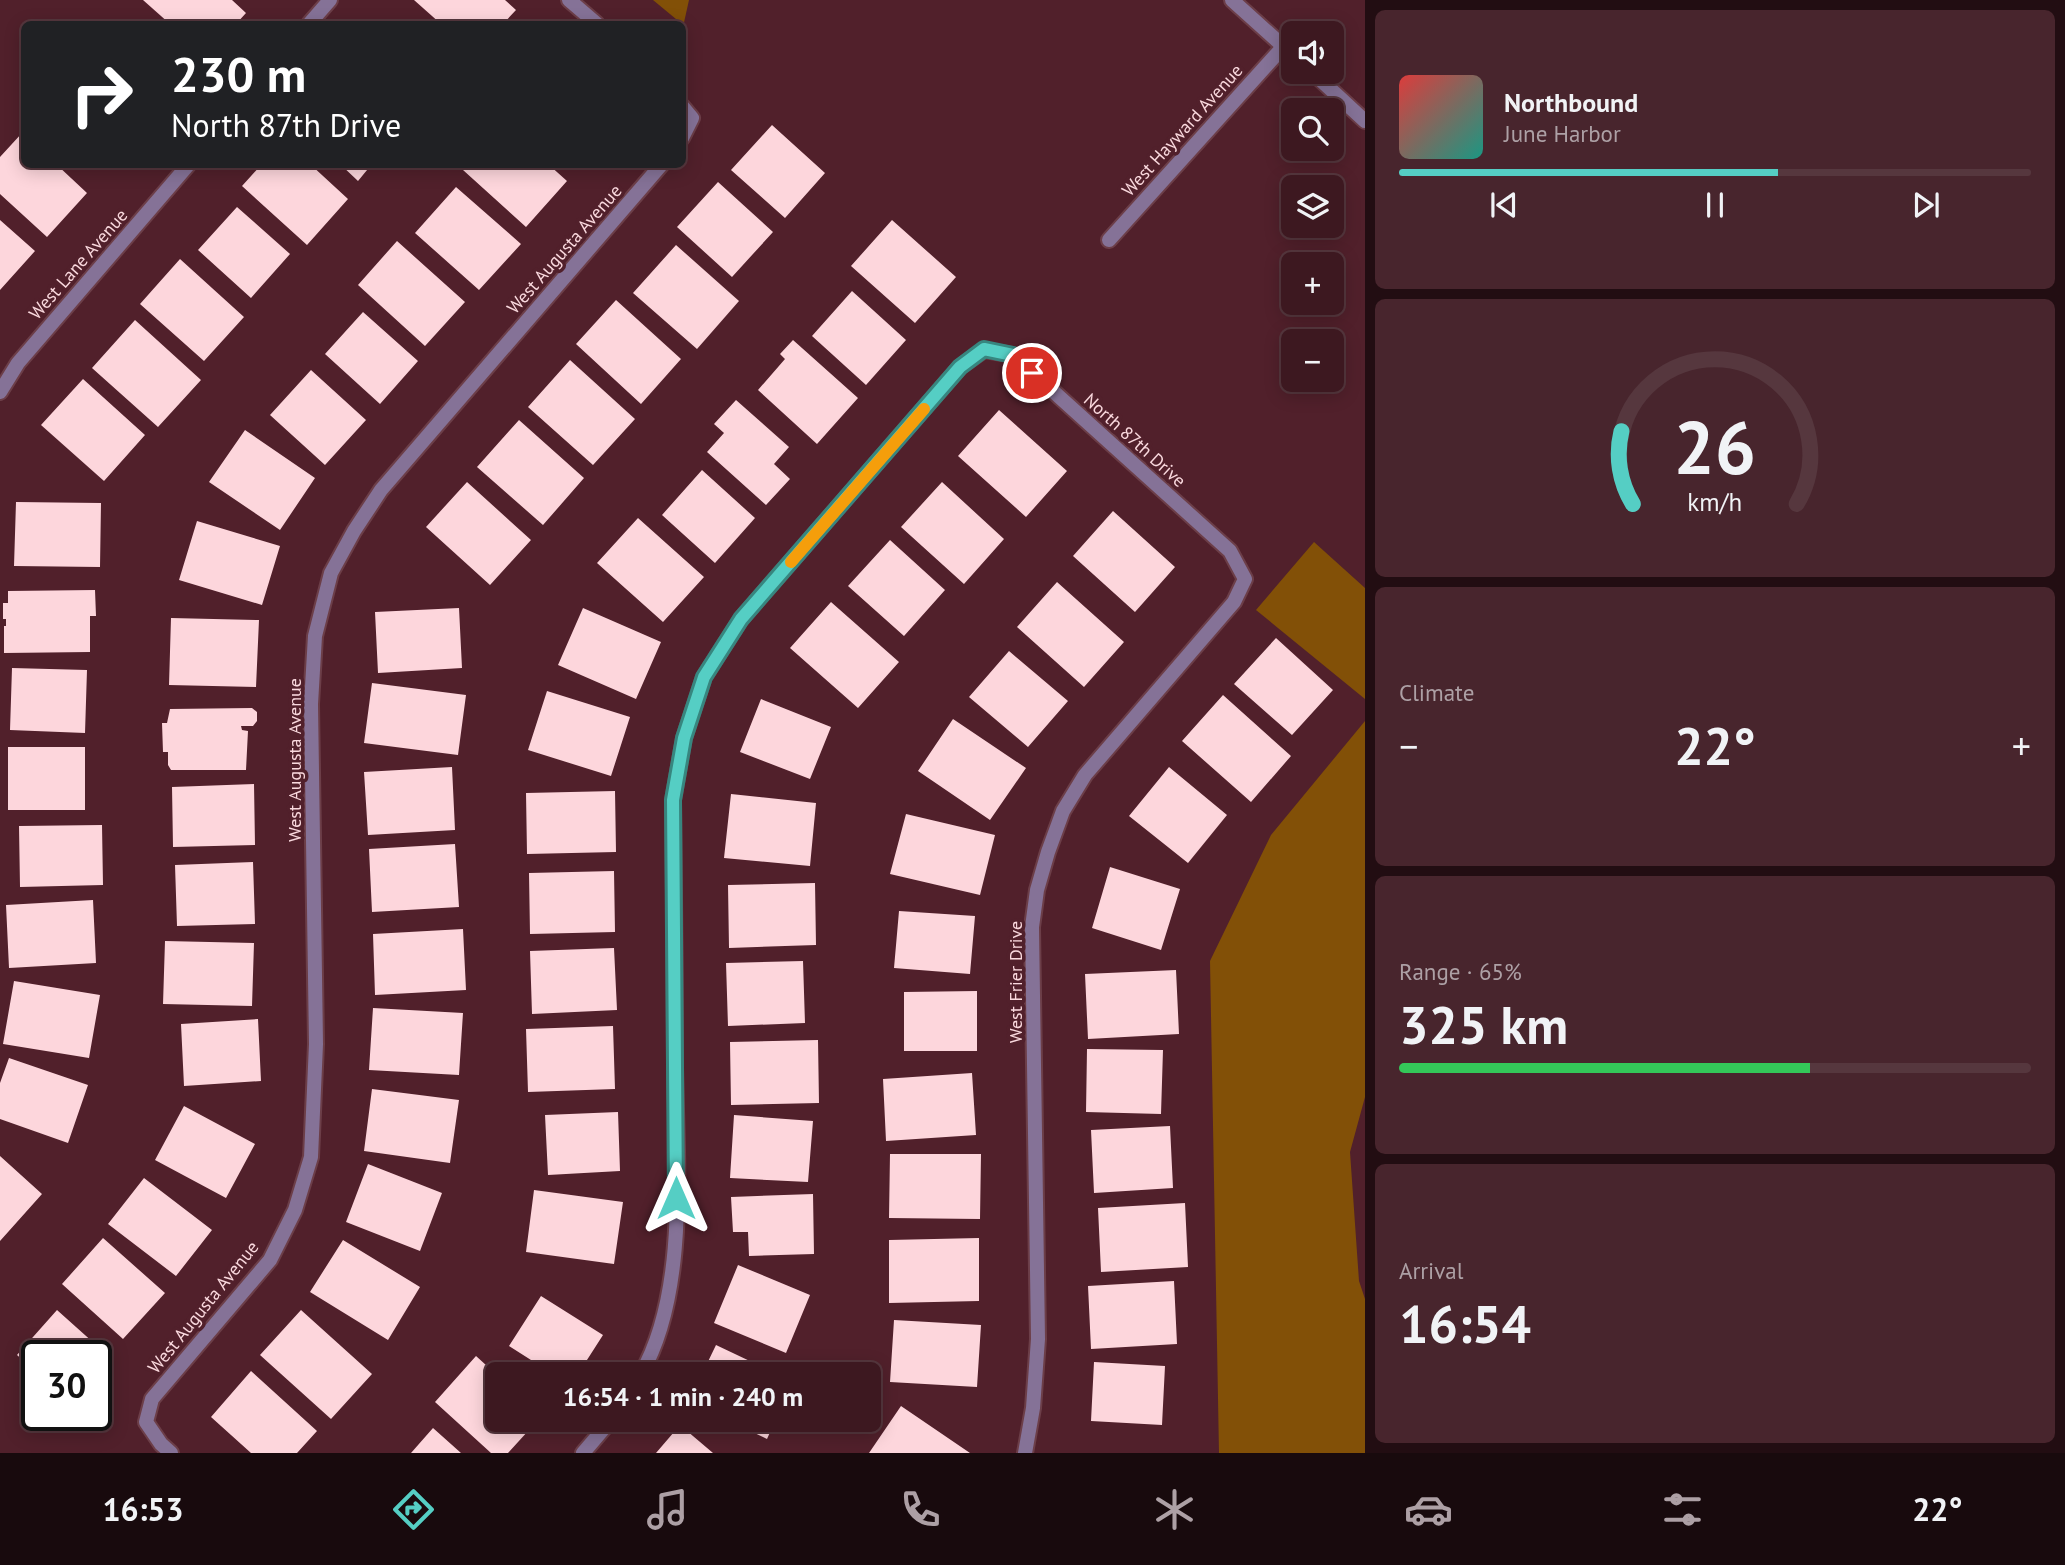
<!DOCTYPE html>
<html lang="en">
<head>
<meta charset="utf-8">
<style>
  :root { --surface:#3d1820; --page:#48252d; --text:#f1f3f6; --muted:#ada0a5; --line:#56373e; --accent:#55cec4 }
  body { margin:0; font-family:"PT Sans",sans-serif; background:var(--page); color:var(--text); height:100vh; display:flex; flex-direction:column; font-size:26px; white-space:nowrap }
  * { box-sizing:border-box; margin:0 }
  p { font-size:23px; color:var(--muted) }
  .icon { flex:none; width:38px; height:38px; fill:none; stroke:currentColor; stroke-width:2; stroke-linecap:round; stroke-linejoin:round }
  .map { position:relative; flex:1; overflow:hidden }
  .sheet { display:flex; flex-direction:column; gap:10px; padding:10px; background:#220d12; width:700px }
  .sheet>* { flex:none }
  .top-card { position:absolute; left:21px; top:21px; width:665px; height:147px; border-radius:10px; box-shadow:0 4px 18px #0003,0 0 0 2px var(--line); background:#202124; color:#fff; overflow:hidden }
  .controls { position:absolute; left:1281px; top:21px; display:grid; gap:14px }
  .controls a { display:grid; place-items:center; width:63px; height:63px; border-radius:10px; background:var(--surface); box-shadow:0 4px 18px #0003,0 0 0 2px var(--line); font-size:35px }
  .speed { position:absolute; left:21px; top:1340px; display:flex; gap:14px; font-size:35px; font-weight:700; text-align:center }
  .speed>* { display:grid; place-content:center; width:91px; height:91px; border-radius:50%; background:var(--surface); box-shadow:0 4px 18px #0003,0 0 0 2px var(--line); line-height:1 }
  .speed .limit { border:4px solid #111; border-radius:10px; background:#fff; color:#111 }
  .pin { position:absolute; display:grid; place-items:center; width:60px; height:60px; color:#fff; margin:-30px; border:4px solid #fff; border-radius:50%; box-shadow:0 2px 7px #0007 }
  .me { position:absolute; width:77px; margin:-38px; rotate:0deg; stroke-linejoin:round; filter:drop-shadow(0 0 5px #0008) }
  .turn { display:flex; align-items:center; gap:24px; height:147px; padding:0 35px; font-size:32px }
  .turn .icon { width:91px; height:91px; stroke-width:2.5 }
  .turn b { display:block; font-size:49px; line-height:60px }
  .big { font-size:52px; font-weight:700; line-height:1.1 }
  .sheet .tile { flex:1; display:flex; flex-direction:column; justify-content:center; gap:10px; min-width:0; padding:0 24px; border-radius:10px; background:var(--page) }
  .sheet .dial { align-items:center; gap:0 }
  .dial svg { height:182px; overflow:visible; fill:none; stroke:var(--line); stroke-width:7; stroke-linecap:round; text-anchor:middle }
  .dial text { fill:var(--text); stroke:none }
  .song { display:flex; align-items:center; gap:21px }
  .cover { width:84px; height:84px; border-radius:10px; background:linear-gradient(135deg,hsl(0 70% 55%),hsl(170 70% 35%)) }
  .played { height:7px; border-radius:4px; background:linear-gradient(90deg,var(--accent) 60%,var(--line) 60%) }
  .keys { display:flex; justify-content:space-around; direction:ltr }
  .heat { display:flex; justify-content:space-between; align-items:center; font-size:38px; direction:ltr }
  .charge { height:10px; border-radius:5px; background:linear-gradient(90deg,#34c759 65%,var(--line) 0) }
  .trip { position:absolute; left:485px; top:1362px; width:396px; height:70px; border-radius:10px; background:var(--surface); box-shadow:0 4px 18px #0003,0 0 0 2px var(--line); font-weight:700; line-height:70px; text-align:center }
  .tabs { display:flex; height:112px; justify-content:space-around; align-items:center; background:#180a0d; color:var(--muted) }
  .tabs .icon { width:49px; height:49px }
  .tabs .active { color:var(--accent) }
  .tabs b { font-size:32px; color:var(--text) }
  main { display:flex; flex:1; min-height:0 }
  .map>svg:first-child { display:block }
</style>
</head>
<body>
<main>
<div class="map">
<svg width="1365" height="1453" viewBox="0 0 1365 1453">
  <rect width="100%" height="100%" fill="#51202b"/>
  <path fill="#825007" d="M653 0H689L683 27 682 24Z
    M1314 542 1365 588V699L1256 610Z
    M1365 721V1097L1350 1152 1359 1281 1365 1299V1453H1219L1210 961 1271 835Z"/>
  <path fill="#fdd6dc" d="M143 0H232L246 13 236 24H170Z
    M414 0H505L516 10 503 24H441Z
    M772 125 825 173 785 218 731 170Z
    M22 133 24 136V164H56L87 193 47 237 0 194V157Z
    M262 164H310L348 199 307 245 242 186Z
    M340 164H372L358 181Z
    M468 164H548L567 181 526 227 463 170Z
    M718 182 773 232 732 277 677 227Z
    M456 187 521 244 479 290 415 233Z
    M237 207 290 254 251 298 198 250Z
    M0 220 35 251 0 290Z
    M892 220 956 277 915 323 851 266Z
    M397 241 465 302 425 346 358 285Z
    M676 245 739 301 697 349 633 293Z
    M180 259 244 317 204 361 140 304Z
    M852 291 906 340 866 385 812 336Z
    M616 300 681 359 641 404 576 344Z
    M363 312 418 361 380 404 325 354Z
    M135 320 201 380 158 427 92 368Z
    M793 340 858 398 817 444 758 390 785 359 780 354Z
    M570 360 635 419 593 465 528 407Z
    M311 370 366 420 325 465 270 415Z
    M83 379 145 435 104 481 41 425Z
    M736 400 789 447 774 464 790 479 766 505 707 452 724 433 714 424Z
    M999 410 1067 471 1026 517 958 456Z
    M519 420 584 478 543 525 477 467Z
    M245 430 315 478 280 530 209 482Z
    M702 470 755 518 715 563 662 515Z
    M467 482 531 540 490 585 426 527Z
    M942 482 1004 539 964 584 901 527Z
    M16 502 101 503 100 567 14 566Z
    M1113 511 1175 567 1135 612 1073 556Z
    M638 518 704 577 663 622 597 563Z
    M197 521 280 546 262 605 179 580Z
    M890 540 945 590 904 636 848 586Z
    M1057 582 1124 642 1084 687 1017 627Z
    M95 590 96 616H90V652L4 653V626H6V619H3V603H8V591Z
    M831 602 899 662 858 708 790 648Z
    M459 608 462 668 378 673 375 612Z
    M583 608 661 642 636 699 558 665Z
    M171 618 259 620 256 687 169 685Z
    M1276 638 1333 690 1292 735 1234 684Z
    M1009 651 1068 701 1028 747 969 697Z
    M12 668 87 670 85 733 10 730Z
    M372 683 466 695 458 755 364 743Z
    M547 691 630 717 611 776 528 750Z
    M1223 695 1291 756 1251 802 1182 741Z
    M761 699 831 727 810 779 740 752Z
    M252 708 257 712V721L253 726H241L242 730 248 731 246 770H171L168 765V752H163L162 723H167L170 709Z
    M953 719 1026 768 990 820 918 771Z
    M8 747H85V810H8Z
    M452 767 455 830 368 835 364 772Z
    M1169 767 1227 815 1188 863 1129 816Z
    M254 784 255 845 173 847 172 787Z
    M615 791 616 852 527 854 526 793Z
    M731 794 816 803 810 866 724 858Z
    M906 814 995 835 980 895 890 874Z
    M102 825 103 885 20 887 19 826Z
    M455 844 459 907 372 912 369 849Z
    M253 862 255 924 177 926 175 865Z
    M1110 867 1180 889 1161 950 1092 928Z
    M614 871 615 932 530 934 529 873Z
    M815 883 816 945 729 948 728 885Z
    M93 900 96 963 9 968 6 905Z
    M899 911 975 916 970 974 894 968Z
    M463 929 466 990 375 995 373 934Z
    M165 941 254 943 252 1006 163 1004Z
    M614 948 617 1010 532 1014 530 951Z
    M803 961 805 1023 728 1026 726 963Z
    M1176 970 1179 1034 1088 1039 1085 974Z
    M14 981 100 995 89 1058 3 1044Z
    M977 991V1051H904V992Z
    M373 1008 463 1013 459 1075 369 1070Z
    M258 1019 261 1081 184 1086 181 1024Z
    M613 1026 615 1089 528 1092 526 1029Z
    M818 1040 819 1103 731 1105 730 1042Z
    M1087 1049 1163 1050 1161 1114 1086 1112Z
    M9 1058 88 1085 68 1143 0 1119V1083Z
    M972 1073 976 1135 886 1141 883 1079Z
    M372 1089 459 1100 450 1163 364 1151Z
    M184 1106 255 1144 226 1198 155 1160Z
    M618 1112 620 1171 548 1175 545 1115Z
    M734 1115 813 1121 808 1182 730 1178Z
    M1170 1126 1173 1188 1094 1193 1091 1130Z
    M890 1154H981L980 1219 889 1218Z
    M0 1156 42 1194 0 1241Z
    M368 1164 442 1193 420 1251 346 1222Z
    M144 1178 212 1230 176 1276 108 1224Z
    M534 1190 623 1202 614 1264 526 1252Z
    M813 1194 814 1254 749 1256 748 1232H733L731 1197Z
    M1185 1203 1188 1267 1101 1272 1098 1208Z
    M103 1238 165 1293 123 1339 62 1284Z
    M979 1238V1301L889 1303V1240Z
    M343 1240 420 1287 388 1340 310 1292Z
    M738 1265 810 1295 786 1353 714 1323Z
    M1174 1281 1177 1344 1091 1349 1088 1286Z
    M541 1296 603 1335 578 1374H553L509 1346Z
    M57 1310 114 1361 96 1380V1356H37V1373L17 1355Z
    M301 1310 372 1374 331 1419 260 1355Z
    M894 1320 981 1325 977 1387 890 1382Z
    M716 1345 777 1374H702Z
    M476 1356 497 1375V1419H539L508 1453H491L435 1402Z
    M1094 1362 1165 1366 1162 1425 1091 1421Z
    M251 1371 317 1431 297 1453H251L211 1417Z
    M901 1406 970 1453H869Z
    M725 1419H776L767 1439Z
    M680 1425 713 1453H656Z
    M433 1428 461 1453H411Z"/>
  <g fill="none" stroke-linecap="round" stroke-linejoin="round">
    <defs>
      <path id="street" d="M569 0 597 24
        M1232 0 1293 55
        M309 24 330 0
        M1312 72 1365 121
        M682 106 692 118 682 138
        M1109 240 1284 46
        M0 392 18 363 189 164
        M641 1374C689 1290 676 1160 675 1066 675 977 674 889 673 800L684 738 704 677 741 619 960 367 984 350 1013 355 1230 551 1245 579 1234 602 1085 775 1063 811 1048 852 1037 890 1032 927 1038 1339 1033 1408 1025 1453
        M171 1453 161 1444 146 1422 152 1399 270 1260 295 1210 311 1157 316 1044 311 704 315 636 331 573 354 531 381 490 662 164
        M583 1453 612 1419"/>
    </defs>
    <use href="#street" stroke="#6c3e48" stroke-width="18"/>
    <use href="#street" stroke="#857297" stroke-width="14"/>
  </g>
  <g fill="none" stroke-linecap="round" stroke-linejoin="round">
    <defs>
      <path id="route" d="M676 1198 673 800 684 738 704 677 741 619 960 367 984 349 1013 355 1032 373"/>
    </defs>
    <use href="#route" stroke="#37867f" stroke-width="18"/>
    <use href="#route" stroke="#55cec4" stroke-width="12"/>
    <path stroke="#f59e0b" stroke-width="12" d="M791 562 924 409"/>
  </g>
  <g text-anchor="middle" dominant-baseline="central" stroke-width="7" stroke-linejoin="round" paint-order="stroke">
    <g font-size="18" fill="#fad9de" stroke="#51202b">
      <text transform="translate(1182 130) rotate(-48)">West Hayward Avenue</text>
      <text transform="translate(564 249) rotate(-49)">West Augusta Avenue</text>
      <text transform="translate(78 264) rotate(-49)">West Lane Avenue</text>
      <text transform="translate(1135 440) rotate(42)">North 87th Drive</text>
      <text transform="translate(294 760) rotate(-90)">West Augusta Avenue</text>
      <text transform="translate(1015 982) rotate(-90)">West Frier Drive</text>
      <text transform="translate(203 1307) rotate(-51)">West Augusta Avenue</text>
    </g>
  </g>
</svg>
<div class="controls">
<a><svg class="icon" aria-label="sound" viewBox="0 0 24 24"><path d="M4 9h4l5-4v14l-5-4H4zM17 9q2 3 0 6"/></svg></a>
<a><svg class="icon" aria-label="search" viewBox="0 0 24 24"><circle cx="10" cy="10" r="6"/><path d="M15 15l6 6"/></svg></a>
<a><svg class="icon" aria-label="layers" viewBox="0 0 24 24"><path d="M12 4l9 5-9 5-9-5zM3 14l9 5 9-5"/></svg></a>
<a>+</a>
<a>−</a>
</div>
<div class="speed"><div class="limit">30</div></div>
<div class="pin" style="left:1032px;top:373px;background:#d93025"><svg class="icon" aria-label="arrive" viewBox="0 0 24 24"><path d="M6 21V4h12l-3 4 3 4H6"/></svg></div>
<svg class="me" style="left:676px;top:1198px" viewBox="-20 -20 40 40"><path d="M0-17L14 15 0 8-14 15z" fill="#55cec4" stroke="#fff" stroke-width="4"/></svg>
<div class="trip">16:54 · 1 min · 240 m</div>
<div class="top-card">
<div class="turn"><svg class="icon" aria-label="right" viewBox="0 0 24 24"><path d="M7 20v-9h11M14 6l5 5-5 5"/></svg><div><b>230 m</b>North 87th Drive</div></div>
</div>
</div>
<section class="sheet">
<div class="tile">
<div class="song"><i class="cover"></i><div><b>Northbound</b><p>June Harbor</p></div></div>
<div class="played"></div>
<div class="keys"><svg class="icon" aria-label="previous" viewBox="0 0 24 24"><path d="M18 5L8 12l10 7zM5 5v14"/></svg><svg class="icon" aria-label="pause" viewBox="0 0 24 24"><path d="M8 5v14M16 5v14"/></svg><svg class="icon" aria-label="next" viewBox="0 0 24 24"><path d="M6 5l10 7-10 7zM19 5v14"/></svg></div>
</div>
<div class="tile dial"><svg viewBox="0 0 100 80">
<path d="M14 69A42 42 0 1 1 86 69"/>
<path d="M14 69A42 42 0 0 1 9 37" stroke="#55cec4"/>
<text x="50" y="56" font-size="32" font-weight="700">26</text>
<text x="50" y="72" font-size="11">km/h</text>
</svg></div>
<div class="tile"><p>Climate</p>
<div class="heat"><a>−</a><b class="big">22°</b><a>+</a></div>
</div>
<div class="tile"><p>Range · 65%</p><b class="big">325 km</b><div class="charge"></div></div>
<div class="tile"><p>Arrival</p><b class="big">16:54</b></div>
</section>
</main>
<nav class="tabs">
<b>16:53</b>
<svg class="icon active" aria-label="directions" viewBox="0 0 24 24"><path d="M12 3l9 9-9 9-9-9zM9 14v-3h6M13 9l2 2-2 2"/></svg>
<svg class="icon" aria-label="music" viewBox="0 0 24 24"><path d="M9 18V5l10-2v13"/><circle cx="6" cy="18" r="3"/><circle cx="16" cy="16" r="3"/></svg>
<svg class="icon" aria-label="phone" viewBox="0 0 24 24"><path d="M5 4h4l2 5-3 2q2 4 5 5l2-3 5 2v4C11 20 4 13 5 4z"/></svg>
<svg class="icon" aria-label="climate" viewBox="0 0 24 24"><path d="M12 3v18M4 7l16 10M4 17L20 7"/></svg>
<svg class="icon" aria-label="car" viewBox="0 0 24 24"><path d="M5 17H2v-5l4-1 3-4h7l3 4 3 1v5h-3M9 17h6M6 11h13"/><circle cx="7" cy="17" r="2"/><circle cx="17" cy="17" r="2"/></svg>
<svg class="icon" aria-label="filters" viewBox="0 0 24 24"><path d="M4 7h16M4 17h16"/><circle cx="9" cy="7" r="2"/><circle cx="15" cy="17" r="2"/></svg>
<b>22°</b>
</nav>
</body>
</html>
